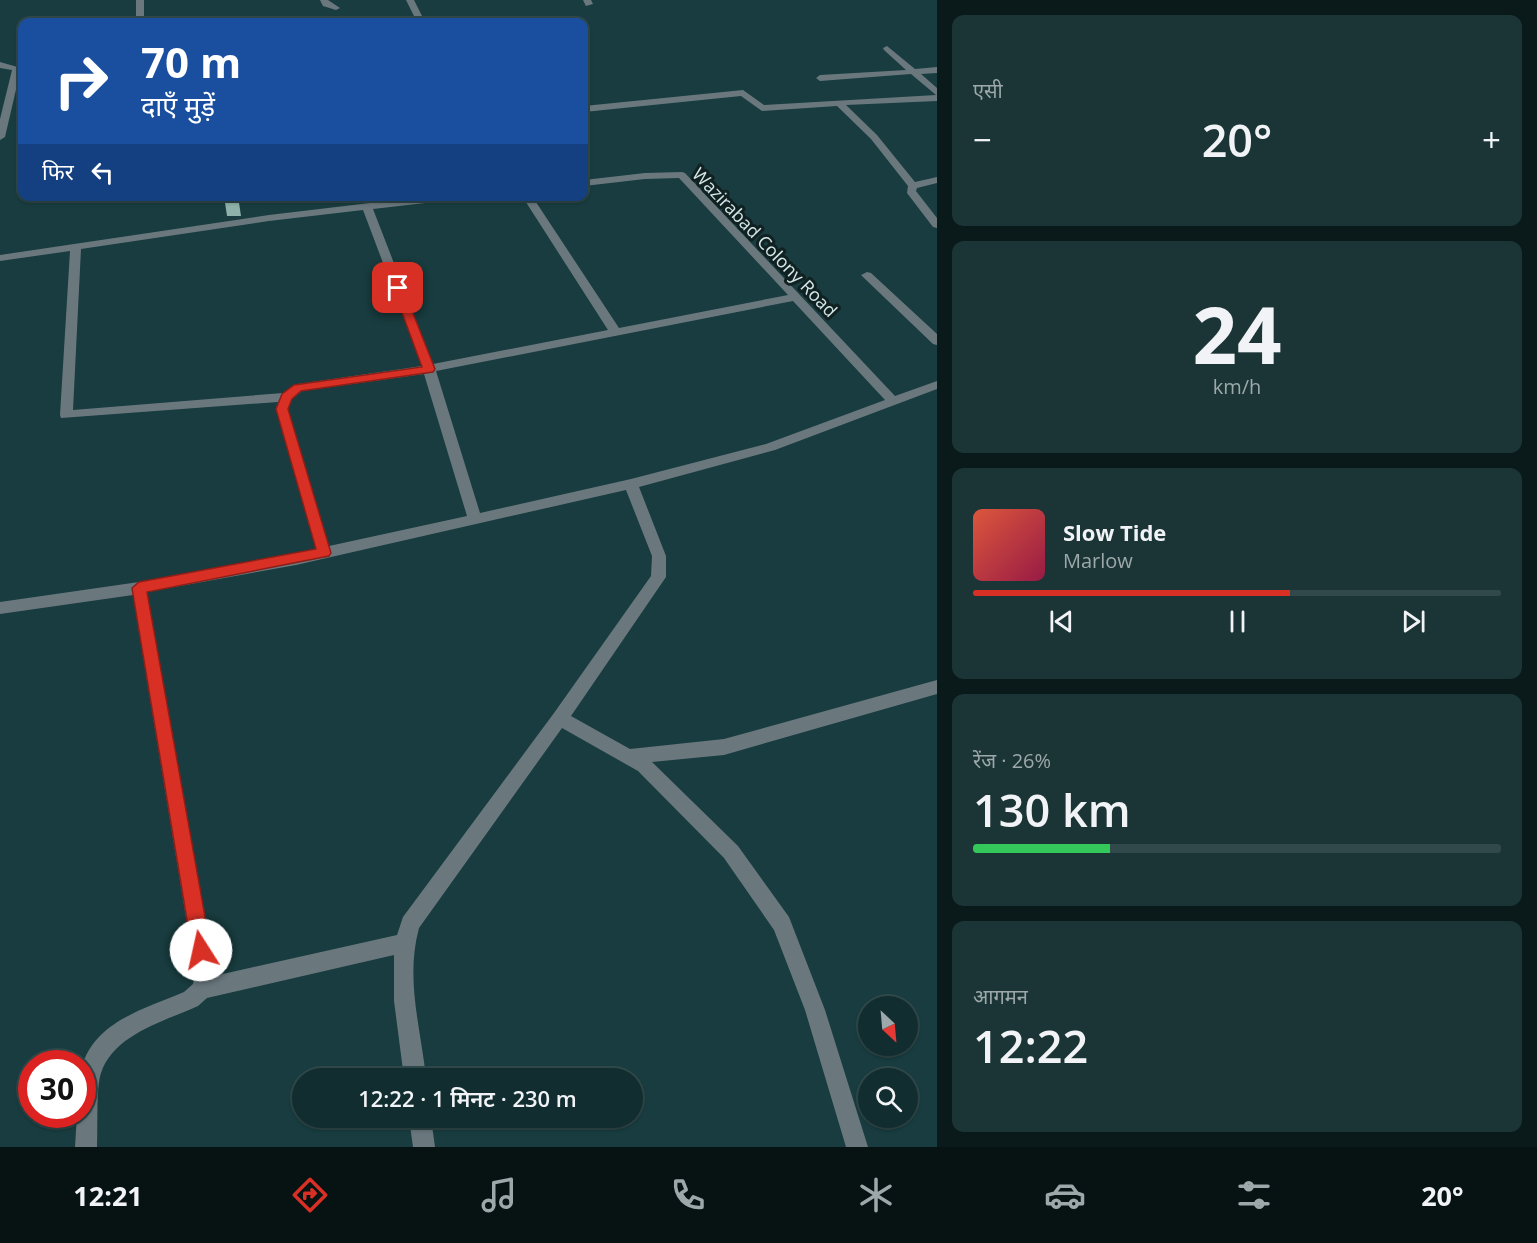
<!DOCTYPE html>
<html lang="hi">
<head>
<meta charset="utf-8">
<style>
  :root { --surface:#122d2f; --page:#1b3537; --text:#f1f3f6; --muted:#9ca8aa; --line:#31494b; --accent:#d93025 }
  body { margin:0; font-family:"Open Sans","Noto Sans Devanagari",sans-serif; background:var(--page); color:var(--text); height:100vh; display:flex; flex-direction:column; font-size:22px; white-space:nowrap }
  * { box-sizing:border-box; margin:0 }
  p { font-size:20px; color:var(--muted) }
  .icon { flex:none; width:33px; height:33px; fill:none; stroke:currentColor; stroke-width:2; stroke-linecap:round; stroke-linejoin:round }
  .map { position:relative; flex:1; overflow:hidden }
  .side { display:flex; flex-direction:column; gap:15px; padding:15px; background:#0a191a; width:600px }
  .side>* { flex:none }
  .banner { position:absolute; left:18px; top:18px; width:570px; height:183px; border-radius:12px; box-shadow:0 2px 4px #0004,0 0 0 2px var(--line); background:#1a4fa0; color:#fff; overflow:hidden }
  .needle { width:39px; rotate:154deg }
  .fabs { position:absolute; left:858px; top:996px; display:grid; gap:12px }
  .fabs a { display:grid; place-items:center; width:60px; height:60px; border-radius:50%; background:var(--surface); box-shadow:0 2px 4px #0004,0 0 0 2px var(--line); font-size:30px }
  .speed { position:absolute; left:18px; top:1050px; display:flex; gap:12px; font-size:30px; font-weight:700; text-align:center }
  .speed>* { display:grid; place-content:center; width:78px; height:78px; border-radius:50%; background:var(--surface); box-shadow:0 2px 4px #0004,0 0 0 2px var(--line); line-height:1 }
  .speed .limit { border:9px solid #d22; background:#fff; color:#111 }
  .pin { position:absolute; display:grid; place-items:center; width:51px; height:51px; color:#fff; margin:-26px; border-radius:12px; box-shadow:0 3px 9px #0006 }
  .me { position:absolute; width:66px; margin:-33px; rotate:350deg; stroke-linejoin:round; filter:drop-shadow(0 0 4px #0008) }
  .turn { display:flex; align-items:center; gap:21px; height:126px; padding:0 24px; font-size:27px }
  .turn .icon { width:78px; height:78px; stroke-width:2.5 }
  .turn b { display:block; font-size:42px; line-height:51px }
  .then { display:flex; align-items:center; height:57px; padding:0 24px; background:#0003; gap:12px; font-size:22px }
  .big { font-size:45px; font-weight:600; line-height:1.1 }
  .side .card { flex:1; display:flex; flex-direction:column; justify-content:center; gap:9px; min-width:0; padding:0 21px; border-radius:12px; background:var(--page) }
  .side .dial { align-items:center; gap:0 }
  .dial b { font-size:78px; line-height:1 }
  .song { display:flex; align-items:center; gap:18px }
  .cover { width:72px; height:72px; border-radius:9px; background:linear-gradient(135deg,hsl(10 70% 55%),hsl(340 70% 35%)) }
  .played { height:6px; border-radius:3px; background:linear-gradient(90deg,var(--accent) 60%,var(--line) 60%) }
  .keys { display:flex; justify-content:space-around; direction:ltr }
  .heat { display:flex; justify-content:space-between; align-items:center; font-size:33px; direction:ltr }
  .charge { height:9px; border-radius:4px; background:linear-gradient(90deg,#34c759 26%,var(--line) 0) }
  .trip { position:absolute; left:292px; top:1068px; width:351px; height:60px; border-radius:30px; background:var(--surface); box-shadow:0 2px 4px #0004,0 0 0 2px var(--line); font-weight:600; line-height:60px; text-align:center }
  .tab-bar { display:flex; height:96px; justify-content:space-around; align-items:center; background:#071213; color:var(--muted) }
  .tab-bar .icon { width:42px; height:42px }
  .tab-bar .current { color:var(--accent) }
  .tab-bar b { font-size:27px; color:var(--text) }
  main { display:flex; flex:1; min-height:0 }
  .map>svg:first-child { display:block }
</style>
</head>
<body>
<main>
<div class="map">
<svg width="937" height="1147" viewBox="0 0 937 1147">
  <rect width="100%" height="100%" fill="#183c3f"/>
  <path fill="#8eb2aa" d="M224 196H238L241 216H227Z"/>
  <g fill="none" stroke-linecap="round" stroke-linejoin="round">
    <path fill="#6a787e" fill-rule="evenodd" d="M136 0H144V22H136Z
      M320 0H328L340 8 336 10 323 6Z
      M406 0H414L425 22H417Z
      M583 0H591L593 4 586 6Z
      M887 46 915 69 937 67V73L921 74 937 88V101L846 105 877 135 915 182 937 177V183L917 188 916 191 937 218V228L933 227 907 193 908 186 871 139 837 106 762 111 741 96 584 112V106L743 90 764 105 936 95 911 74 820 81 816 78 820 75 906 70 884 50 883 48Z
      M0 62 21 68 5 137 0 140V119L12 70 0 68Z
      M682 172 685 173 895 396 937 381V389L775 450 639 487 666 556V577L571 716 630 749 724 739 937 680V694L724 755 652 762 738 846 789 917 825 1010 868 1147H846L805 1010 774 930 724 858 638 771 562 728 419 928C405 980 421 1028 426 1078H404L394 1001V955L207 998 198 1006C165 1021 114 1034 101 1073 96 1087 98 1129 97 1147H75L77 1114H82C82 1099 78 1077 83 1063 98 1020 147 1008 184 992L193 984 195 972 133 595 0 614V602L139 582 316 549 276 409 278 402 61 418 60 415 70 251 0 261V255L269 215 429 196H465L460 199 373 209 433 364 608 330 522 196H532L619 328 788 295 679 178 645 179 584 186V180L645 173ZM363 210 422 366 298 384 283 393 73 410 81 249 269 221ZM793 301 885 400 766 444 631 479 480 513 436 371ZM424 374 467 516 329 546 288 409 292 399 302 391ZM626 490 652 556 651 576 554 713 403 917 397 935 214 976 147 592 296 565Z
      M867 272 871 273 937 334V345L933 344 863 277 861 275Z
      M409 1118H431L435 1147H413Z"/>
  </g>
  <path fill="#d93025" stroke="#8d1f18" stroke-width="1.5" d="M398 285 403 288 435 369 433 372 301 391 292 399 288 409 331 553 329 556 147 592 211 950 208 956 201 959 195 956 192 950 132 588 139 582 316 549 276 409 282 394 294 385 422 367 393 288Z"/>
  <g text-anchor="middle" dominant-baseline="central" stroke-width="6" stroke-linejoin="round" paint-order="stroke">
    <g font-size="18" fill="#d4e8e9" stroke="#112021">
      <text transform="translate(765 242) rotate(46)">Wazirabad Colony Road</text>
    </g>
  </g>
</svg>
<div class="fabs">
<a><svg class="needle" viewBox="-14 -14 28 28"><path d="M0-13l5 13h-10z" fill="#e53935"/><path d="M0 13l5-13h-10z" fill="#9ca8aa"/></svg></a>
<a><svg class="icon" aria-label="search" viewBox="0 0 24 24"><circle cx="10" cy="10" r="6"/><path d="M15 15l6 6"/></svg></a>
</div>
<div class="speed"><div class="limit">30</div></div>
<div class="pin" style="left:398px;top:288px;background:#d93025"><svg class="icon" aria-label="arrive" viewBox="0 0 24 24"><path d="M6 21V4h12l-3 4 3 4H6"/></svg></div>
<svg class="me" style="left:201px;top:950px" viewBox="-20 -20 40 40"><circle r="19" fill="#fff"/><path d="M0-13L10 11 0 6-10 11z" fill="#d93025"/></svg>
<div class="trip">12:22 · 1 मिनट · 230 m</div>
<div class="banner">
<div class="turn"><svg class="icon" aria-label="right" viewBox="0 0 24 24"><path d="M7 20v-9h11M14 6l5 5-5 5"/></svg><div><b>70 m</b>दाएँ मुड़ें</div></div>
<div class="then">फिर<svg class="icon" aria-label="left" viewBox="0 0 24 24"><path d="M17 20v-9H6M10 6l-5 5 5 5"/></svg></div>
</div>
</div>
<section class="side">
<div class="card"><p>एसी</p>
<div class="heat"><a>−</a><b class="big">20°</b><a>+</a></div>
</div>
<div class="card dial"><b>24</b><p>km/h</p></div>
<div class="card">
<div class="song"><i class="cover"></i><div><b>Slow Tide</b><p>Marlow</p></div></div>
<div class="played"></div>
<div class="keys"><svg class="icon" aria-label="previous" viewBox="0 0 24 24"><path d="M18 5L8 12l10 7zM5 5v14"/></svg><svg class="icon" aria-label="pause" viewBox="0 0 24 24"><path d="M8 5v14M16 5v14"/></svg><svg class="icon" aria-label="next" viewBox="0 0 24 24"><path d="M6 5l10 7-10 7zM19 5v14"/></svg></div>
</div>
<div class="card"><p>रेंज · 26%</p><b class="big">130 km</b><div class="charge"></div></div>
<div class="card"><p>आगमन</p><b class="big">12:22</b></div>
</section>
</main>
<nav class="tab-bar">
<b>12:21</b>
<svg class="icon current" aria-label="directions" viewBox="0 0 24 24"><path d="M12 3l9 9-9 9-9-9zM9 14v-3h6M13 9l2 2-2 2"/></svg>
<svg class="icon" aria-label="music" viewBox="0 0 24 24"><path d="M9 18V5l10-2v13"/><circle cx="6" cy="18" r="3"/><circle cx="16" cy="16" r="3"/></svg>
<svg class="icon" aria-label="phone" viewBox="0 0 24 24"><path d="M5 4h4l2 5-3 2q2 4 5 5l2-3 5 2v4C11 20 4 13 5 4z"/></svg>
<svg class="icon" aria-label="climate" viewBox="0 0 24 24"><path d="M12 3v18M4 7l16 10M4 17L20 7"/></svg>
<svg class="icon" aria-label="car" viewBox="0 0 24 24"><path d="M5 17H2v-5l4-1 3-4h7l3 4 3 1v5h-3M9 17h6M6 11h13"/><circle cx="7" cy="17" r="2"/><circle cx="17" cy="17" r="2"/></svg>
<svg class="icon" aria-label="filters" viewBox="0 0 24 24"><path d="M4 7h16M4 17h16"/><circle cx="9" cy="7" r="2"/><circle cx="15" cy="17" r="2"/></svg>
<b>20°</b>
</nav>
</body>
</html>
